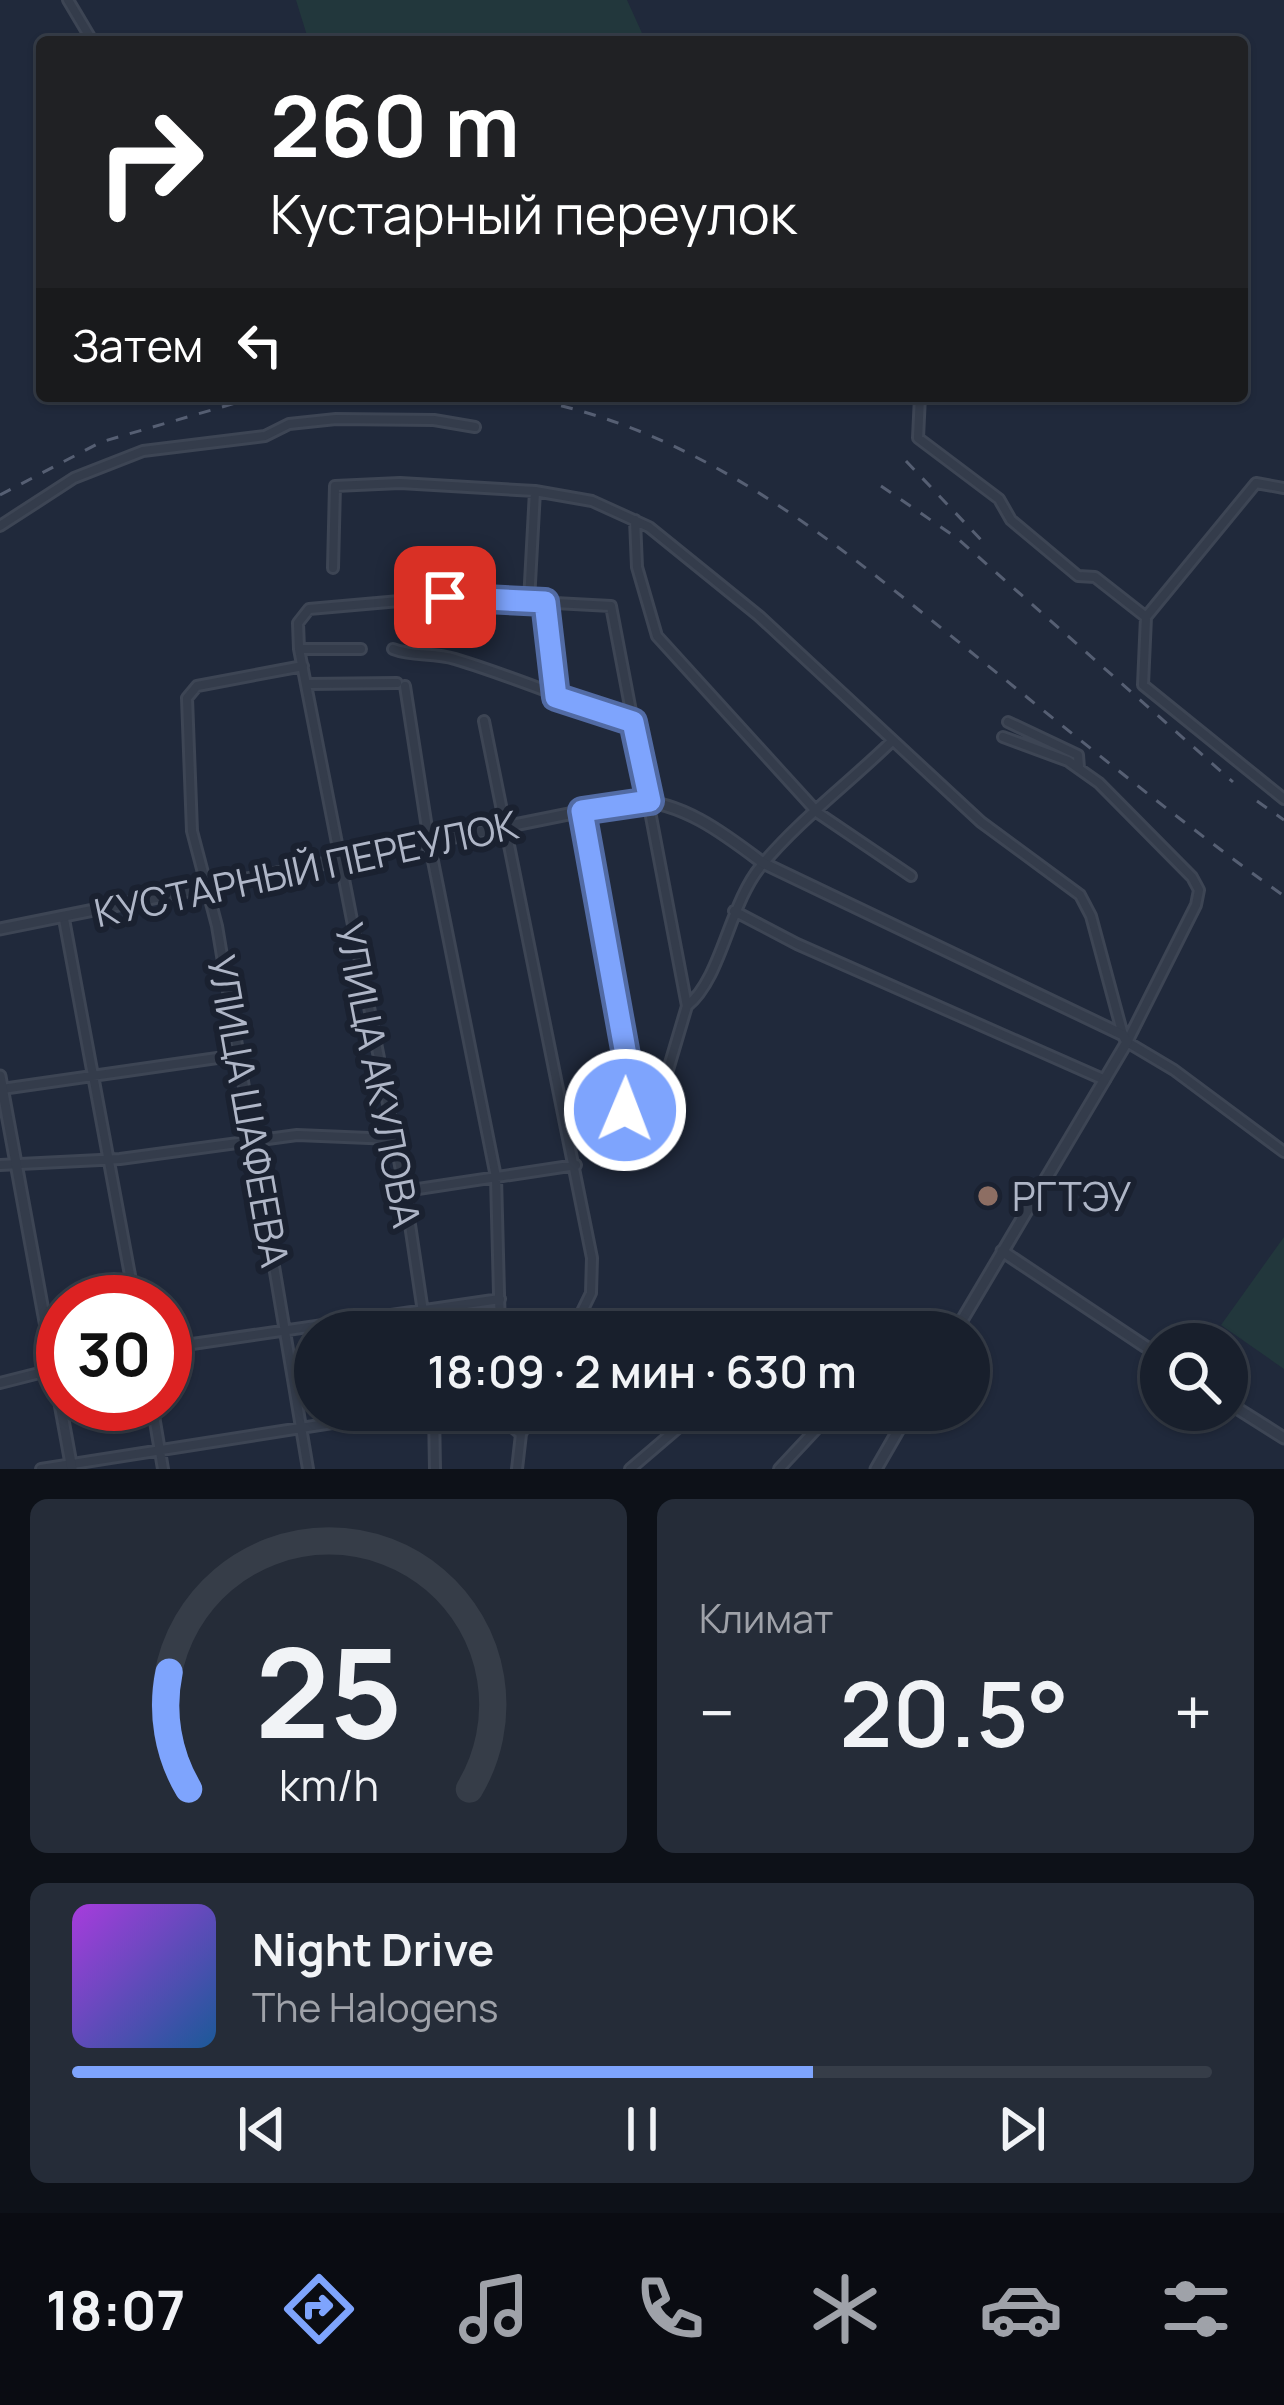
<!DOCTYPE html>
<html lang="ru">
<head>
<meta charset="utf-8">
<style>
  :root { --surface:#181f2c; --page:#252c38; --text:#f1f3f6; --muted:#9fa2a9; --line:#363d48; --accent:#7ea4fd }
  body { margin:0; font-family:Manrope,sans-serif; background:var(--page); color:var(--text); height:100vh; display:flex; flex-direction:column; font-size:45px; white-space:nowrap }
  * { box-sizing:border-box; margin:0 }
  p { font-size:39px; color:var(--muted) }
  .icon { flex:none; width:66px; height:66px; fill:none; stroke:currentColor; stroke-width:2; stroke-linecap:round; stroke-linejoin:round }
  .map { position:relative; height:1469px; overflow:hidden }
  .side { display:flex; flex-direction:column; gap:30px; padding:30px; background:#0d1118; flex:1 }
  .side>* { flex:none }
  .banner { position:absolute; left:36px; top:36px; width:1212px; height:366px; border-radius:12px; box-shadow:0 3px 9px #0004,0 0 0 3px var(--line); background:#202124; color:#fff; overflow:hidden }
  .tools { position:absolute; left:1140px; top:1323px; display:grid; gap:24px }
  .tools a { display:grid; place-items:center; width:108px; height:108px; border-radius:50%; background:var(--surface); box-shadow:0 3px 9px #0004,0 0 0 3px var(--line); font-size:60px }
  .speed { position:absolute; left:36px; top:1275px; display:flex; gap:24px; font-size:60px; font-weight:700; text-align:center }
  .speed>* { display:grid; place-content:center; width:156px; height:156px; border-radius:50%; background:var(--surface); box-shadow:0 3px 9px #0004,0 0 0 3px var(--line); line-height:1 }
  .speed .limit { border:18px solid #d22; background:#fff; color:#111 }
  .pin { position:absolute; display:grid; place-items:center; width:102px; height:102px; color:#fff; margin:-51px; border-radius:24px; box-shadow:0 6px 18px #0006 }
  .me { position:absolute; width:132px; margin:-66px; rotate:1deg; stroke-linejoin:round; filter:drop-shadow(0 0 9px #0008) }
  .turn { display:flex; align-items:center; gap:42px; height:252px; padding:0 36px; font-size:54px }
  .turn .icon { width:156px; height:156px; stroke-width:2.5 }
  .turn b { display:block; font-size:84px; line-height:102px }
  .then { display:flex; align-items:center; height:114px; padding:0 36px; background:#0003; gap:24px; font-size:45px }
  .big { font-size:90px; font-weight:600; line-height:1.1 }
  .side .tile { flex:1; display:flex; flex-direction:column; justify-content:center; gap:18px; min-width:0; padding:0 42px; border-radius:18px; background:var(--page) }
  .side .dial { align-items:center; gap:0 }
  .dial svg { height:312px; overflow:visible; fill:none; stroke:var(--line); stroke-width:7; stroke-linecap:round; text-anchor:middle }
  .dial text { fill:var(--text); stroke:none }
  .song { display:flex; align-items:center; gap:36px }
  .cover { width:144px; height:144px; border-radius:18px; background:linear-gradient(135deg,hsl(280 70% 55%),hsl(210 70% 35%)) }
  .played { height:12px; border-radius:6px; background:linear-gradient(90deg,var(--accent) 65%,var(--line) 65%) }
  .keys { display:flex; justify-content:space-around; direction:ltr }
  .heat { display:flex; justify-content:space-between; align-items:center; font-size:66px; direction:ltr }
  .side .tiles { flex:1; display:grid; gap:30px; grid-template-columns:1fr 1fr }
  .tile:last-child { grid-column:span 2 }
  .trip { position:absolute; left:294px; top:1311px; width:696px; height:120px; border-radius:60px; background:var(--surface); box-shadow:0 3px 9px #0004,0 0 0 3px var(--line); font-weight:600; line-height:120px; text-align:center }
  .dock { display:flex; height:192px; justify-content:space-around; align-items:center; background:#0a0c12; color:var(--muted) }
  .dock .icon { width:84px; height:84px }
  .dock .current { color:var(--accent) }
  .dock b { font-size:54px; color:var(--text) }
  .map>svg:first-child { display:block }
</style>
</head>
<body>
<div class="map">
<svg width="1284" height="1469" viewBox="0 0 1284 1469">
  <rect width="100%" height="100%" fill="#20293b"/>
  <path fill="#22373c" d="M296 0H627L646 42H309Z
    M1284 1237V1369L1221 1325Z"/>
  <g fill="none" stroke-linecap="round" stroke-linejoin="round">
    <defs>
      <path id="minor" d="M68 0 93 42
        M920 396 918 438 999 499 1011 520 1078 576 1095 577 1146 617
        M1284 488 1256 483 1146 617 1143 685 1284 799
        M635 520 637 567 657 636 818 813 911 876
        M0 526 74 478 143 451 265 436 289 424 336 419 434 420 475 427
        M333 568 335 486 400 483 535 491 592 501 649 527 759 616 981 822 1080 895 1091 916 1123 1035
        M529 601 535 491
        M545 602 556 696
        M299 649H361
        M393 649C413 657 433 652 455 659 515 677 572 702 631 722
        M303 666 197 686 187 698 192 831 217 926 308 1469
        M308 684 397 683
        M405 686 429 841 496 1177 500 1332
        M484 721 592 1258 591 1293 572 1332
        M1008 722 1078 755 1079 768
        M1003 737 1068 761 1099 783 1192 877 1199 890 1196 905 1127 1042 1174 1070 1284 1152
        M582 811 630 1084 614 1131
        M734 911 797 944 1105 1080
        M64 919 135 1302
        M687 1006C722 978 729 904 761 866 798 821 849 783 891 742
        M2 1089 238 1055
        M0 1165 120 1159 297 1135 393 1139
        M405 1191 576 1165
        M426 1332 405 1191 299 649 298 623 309 609 445 597 611 606 687 1006 665 1080 643 1125 572 1140
        M165 1348 500 1299
        M0 1383 63 1367
        M152 1404 163 1469
        M434 1410 435 1469
        M506 1410 511 1426 521 1434 517 1469
        M521 1434 533 1410
        M41 1469 415 1410
        M630 1469 699 1410
        M779 1469 834 1410"/>
      <path id="tertiary" d="M0 929 633 801C681 800 726 835 763 863L1123 1035 1127 1042 955 1332
        M0 1076 72 1469
        M1002 1251 1161 1357
        M1227 1402 1284 1438
        M876 1469 910 1410"/>
    </defs>
    <use href="#minor" stroke="#3d4554" stroke-width="14"/>
    <use href="#tertiary" stroke="#3d4554" stroke-width="15"/>
    <use href="#minor" stroke="#343c4b" stroke-width="8"/>
    <use href="#tertiary" stroke="#343c4b" stroke-width="9"/>
    <path stroke="#565f73" stroke-width="3" stroke-dasharray="12 12" stroke-linecap="butt" d="M514 396C693 425 825 534 961 644 1068 730 1173 817 1284 896
      M906 461 985 544
      M881 486 957 538 1233 782
      M0 495 101 442 260 396
      M1257 801 1284 820"/>
  </g>
  <g fill="none" stroke-linecap="round" stroke-linejoin="round">
    <defs>
      <path id="route" d="M445 597 545 602 556 697 633 722 650 801 582 811 626 1055 630 1084 625 1110"/>
    </defs>
    <use href="#route" stroke="#526ba4" stroke-width="30"/>
    <use href="#route" stroke="#7ea4fd" stroke-width="21"/>
  </g>
  <circle fill="#8d6e63" stroke="#1a2130" stroke-width="4.5" cx="988" cy="1196" r="12"/>
  <g text-anchor="middle" dominant-baseline="central" stroke-width="12" stroke-linejoin="round" paint-order="stroke">
    <g font-size="39" fill="#afb6c7" stroke="#1a2130">
      <text transform="translate(306 868) rotate(-12)">КУСТАРНЫЙ ПЕРЕУЛОК</text>
      <text transform="translate(379 1075) rotate(79)">УЛИЦА АКУЛОВА</text>
      <text transform="translate(249 1111) rotate(80)">УЛИЦА ШАФЕЕВА</text>
    </g>
    <g font-size="39" fill="#afb6c7" stroke="#1a2130" text-anchor="start">
      <text x="1012" y="1196">РГТЭУ</text>
    </g>
  </g>
</svg>
<div class="tools">
<a><svg class="icon" aria-label="search" viewBox="0 0 24 24"><circle cx="10" cy="10" r="6"/><path d="M15 15l6 6"/></svg></a>
</div>
<div class="speed"><div class="limit">30</div></div>
<div class="pin" style="left:445px;top:597px;background:#d93025"><svg class="icon" aria-label="arrive" viewBox="0 0 24 24"><path d="M6 21V4h12l-3 4 3 4H6"/></svg></div>
<svg class="me" style="left:625px;top:1110px" viewBox="-20 -20 40 40"><circle r="17" fill="#7ea4fd" stroke="#fff" stroke-width="3"/><path d="M0-11L8 9 0 5-8 9z" fill="#fff"/></svg>
<div class="trip">18:09 · 2 мин · 630 m</div>
<div class="banner">
<div class="turn"><svg class="icon" aria-label="right" viewBox="0 0 24 24"><path d="M7 20v-9h11M14 6l5 5-5 5"/></svg><div><b>260 m</b>Кустарный переулок</div></div>
<div class="then">Затем<svg class="icon" aria-label="left" viewBox="0 0 24 24"><path d="M17 20v-9H6M10 6l-5 5 5 5"/></svg></div>
</div>
</div>
<section class="side">
<div class="tiles">
<div class="tile dial"><svg viewBox="0 0 100 80">
<path d="M14 69A42 42 0 1 1 86 69"/>
<path d="M14 69A42 42 0 0 1 9 39" stroke="#7ea4fd"/>
<text x="50" y="56" font-size="32" font-weight="700">25</text>
<text x="50" y="72" font-size="11">km/h</text>
</svg></div>
<div class="tile"><p>Климат</p>
<div class="heat"><a>−</a><b class="big">20.5°</b><a>+</a></div>
</div>
<div class="tile">
<div class="song"><i class="cover"></i><div><b>Night Drive</b><p>The Halogens</p></div></div>
<div class="played"></div>
<div class="keys"><svg class="icon" aria-label="previous" viewBox="0 0 24 24"><path d="M18 5L8 12l10 7zM5 5v14"/></svg><svg class="icon" aria-label="pause" viewBox="0 0 24 24"><path d="M8 5v14M16 5v14"/></svg><svg class="icon" aria-label="next" viewBox="0 0 24 24"><path d="M6 5l10 7-10 7zM19 5v14"/></svg></div>
</div>
</div>
</section>
<nav class="dock">
<b>18:07</b>
<svg class="icon current" aria-label="directions" viewBox="0 0 24 24"><path d="M12 3l9 9-9 9-9-9zM9 14v-3h6M13 9l2 2-2 2"/></svg>
<svg class="icon" aria-label="music" viewBox="0 0 24 24"><path d="M9 18V5l10-2v13"/><circle cx="6" cy="18" r="3"/><circle cx="16" cy="16" r="3"/></svg>
<svg class="icon" aria-label="phone" viewBox="0 0 24 24"><path d="M5 4h4l2 5-3 2q2 4 5 5l2-3 5 2v4C11 20 4 13 5 4z"/></svg>
<svg class="icon" aria-label="climate" viewBox="0 0 24 24"><path d="M12 3v18M4 7l16 10M4 17L20 7"/></svg>
<svg class="icon" aria-label="car" viewBox="0 0 24 24"><path d="M5 17H2v-5l4-1 3-4h7l3 4 3 1v5h-3M9 17h6M6 11h13"/><circle cx="7" cy="17" r="2"/><circle cx="17" cy="17" r="2"/></svg>
<svg class="icon" aria-label="filters" viewBox="0 0 24 24"><path d="M4 7h16M4 17h16"/><circle cx="9" cy="7" r="2"/><circle cx="15" cy="17" r="2"/></svg>
</nav>
</body>
</html>
